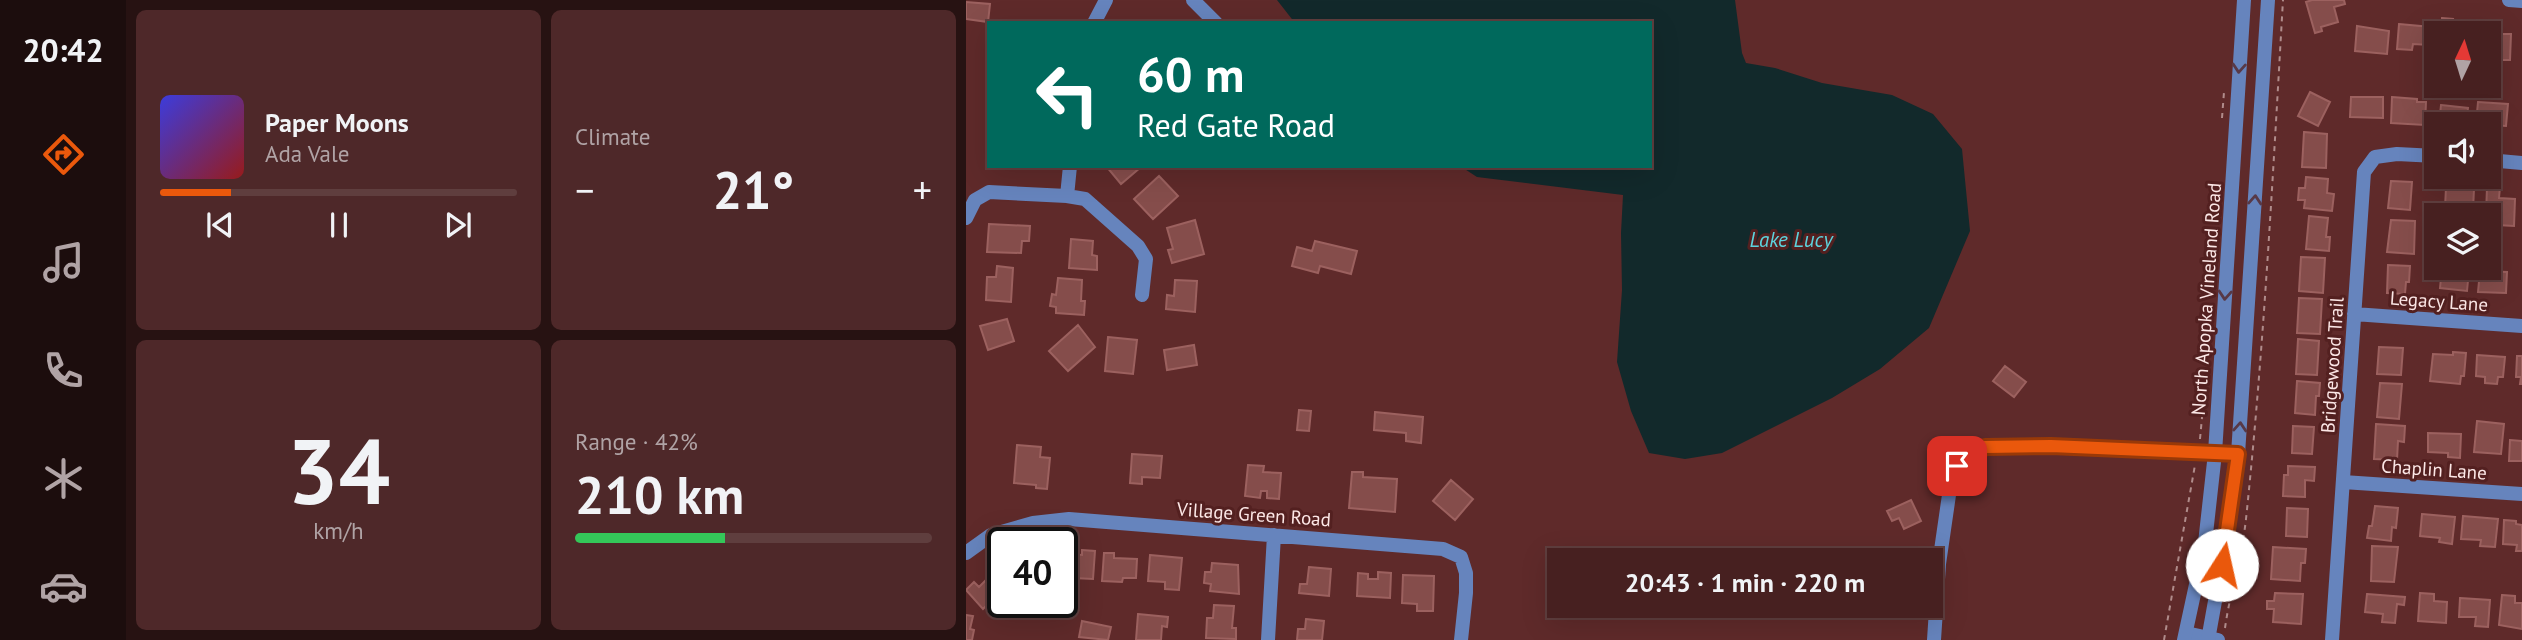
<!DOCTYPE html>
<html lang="en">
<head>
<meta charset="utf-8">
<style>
  :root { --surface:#472020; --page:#4e2829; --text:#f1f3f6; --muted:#b0a3a5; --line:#5f3e3e; --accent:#ea580c }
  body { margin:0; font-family:"PT Sans",sans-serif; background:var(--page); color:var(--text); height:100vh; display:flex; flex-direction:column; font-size:26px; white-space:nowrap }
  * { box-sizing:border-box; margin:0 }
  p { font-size:23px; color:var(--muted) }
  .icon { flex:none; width:38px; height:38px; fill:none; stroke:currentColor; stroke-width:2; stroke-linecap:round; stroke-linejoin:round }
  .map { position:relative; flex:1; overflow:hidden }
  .details { display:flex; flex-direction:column; gap:10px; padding:10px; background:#271212; width:840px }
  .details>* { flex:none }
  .banner { position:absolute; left:21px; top:21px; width:665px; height:147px; border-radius:0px; box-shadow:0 7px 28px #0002,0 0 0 2px var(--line); background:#00695c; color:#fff; overflow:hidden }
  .needle { width:46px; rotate:4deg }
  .controls { position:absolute; left:1458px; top:21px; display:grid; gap:14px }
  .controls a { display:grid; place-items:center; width:77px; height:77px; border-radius:0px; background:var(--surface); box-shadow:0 7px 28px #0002,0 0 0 2px var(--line); font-size:35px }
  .speed { position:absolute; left:21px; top:527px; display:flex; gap:14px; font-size:35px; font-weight:700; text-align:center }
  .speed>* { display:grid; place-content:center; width:91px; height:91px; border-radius:50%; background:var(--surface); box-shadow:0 7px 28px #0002,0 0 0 2px var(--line); line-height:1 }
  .speed .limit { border:4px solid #111; border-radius:10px; background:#fff; color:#111 }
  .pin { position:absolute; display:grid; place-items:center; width:60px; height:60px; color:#fff; margin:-30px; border-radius:14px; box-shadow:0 4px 10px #0006 }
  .me { position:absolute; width:77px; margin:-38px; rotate:10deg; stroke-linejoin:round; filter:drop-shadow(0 0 5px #0008) }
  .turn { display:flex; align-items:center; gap:24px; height:147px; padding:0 35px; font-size:32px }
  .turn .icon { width:91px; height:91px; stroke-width:2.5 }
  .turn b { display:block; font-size:49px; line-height:60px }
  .big { font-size:52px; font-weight:800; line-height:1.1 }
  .details .widget { flex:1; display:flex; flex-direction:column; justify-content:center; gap:10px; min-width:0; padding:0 24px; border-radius:10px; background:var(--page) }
  .details .dial { align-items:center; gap:0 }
  .dial b { font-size:91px; line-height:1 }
  .song { display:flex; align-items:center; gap:21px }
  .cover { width:84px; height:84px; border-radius:10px; background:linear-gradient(135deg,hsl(240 70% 55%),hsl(0 70% 35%)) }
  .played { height:7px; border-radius:4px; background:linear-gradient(90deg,var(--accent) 20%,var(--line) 20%) }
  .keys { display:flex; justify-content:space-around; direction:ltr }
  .heat { display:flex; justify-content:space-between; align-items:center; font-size:38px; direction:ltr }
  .charge { height:10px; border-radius:5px; background:linear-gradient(90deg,#34c759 42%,var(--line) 0) }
  .details .tiles { flex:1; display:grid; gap:10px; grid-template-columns:repeat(2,1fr) }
  .trip { position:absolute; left:581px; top:548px; width:396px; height:70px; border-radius:0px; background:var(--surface); box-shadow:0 7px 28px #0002,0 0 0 2px var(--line); font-weight:800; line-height:70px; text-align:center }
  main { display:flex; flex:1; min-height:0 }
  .tab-bar { display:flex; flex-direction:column; width:126px; justify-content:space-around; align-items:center; background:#1c0d0d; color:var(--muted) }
  .tab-bar .icon { width:49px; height:49px }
  .tab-bar .selected { color:var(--accent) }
  .tab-bar b { font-size:32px; color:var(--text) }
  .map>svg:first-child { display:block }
</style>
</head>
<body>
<main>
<nav class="tab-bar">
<b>20:42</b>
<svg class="icon selected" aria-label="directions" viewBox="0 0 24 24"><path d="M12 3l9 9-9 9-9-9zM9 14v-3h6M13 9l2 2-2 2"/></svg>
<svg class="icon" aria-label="music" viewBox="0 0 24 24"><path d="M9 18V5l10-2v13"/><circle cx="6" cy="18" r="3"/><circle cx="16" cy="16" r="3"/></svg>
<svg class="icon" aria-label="phone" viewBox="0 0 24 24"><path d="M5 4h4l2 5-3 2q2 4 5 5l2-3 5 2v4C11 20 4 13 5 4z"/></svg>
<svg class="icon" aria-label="climate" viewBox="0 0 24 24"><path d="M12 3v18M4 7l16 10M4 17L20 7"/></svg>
<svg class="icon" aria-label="car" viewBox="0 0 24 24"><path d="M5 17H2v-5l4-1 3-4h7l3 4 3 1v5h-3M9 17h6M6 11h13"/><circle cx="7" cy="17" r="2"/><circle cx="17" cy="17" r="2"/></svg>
</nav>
<section class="details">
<div class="tiles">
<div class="widget">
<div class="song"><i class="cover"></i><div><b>Paper Moons</b><p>Ada Vale</p></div></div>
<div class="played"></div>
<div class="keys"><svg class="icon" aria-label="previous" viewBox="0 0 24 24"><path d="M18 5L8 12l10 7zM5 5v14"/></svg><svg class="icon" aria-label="pause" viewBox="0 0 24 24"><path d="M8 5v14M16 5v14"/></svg><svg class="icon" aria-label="next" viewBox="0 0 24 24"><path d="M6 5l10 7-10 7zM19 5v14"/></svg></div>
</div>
<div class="widget"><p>Climate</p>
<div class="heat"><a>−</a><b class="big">21°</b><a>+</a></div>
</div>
<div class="widget dial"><b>34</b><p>km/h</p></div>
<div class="widget"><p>Range · 42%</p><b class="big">210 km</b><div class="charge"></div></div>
</div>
</section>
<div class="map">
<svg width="1556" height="640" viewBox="0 0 1556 640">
  <rect width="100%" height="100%" fill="#5f2a2a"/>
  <path fill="#12292b" d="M311 0H769L776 53 780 63 809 68 856 83 926 95 967 114 996 149 1004 231 963 328 914 369 866 398 756 453 719 459 683 453 665 411 651 362 656 290 655 233 657 195 511 177 494 166H684V23H329Z"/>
  <path fill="#854d4b" stroke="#9c615f" stroke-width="2" d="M1346 0H1378L1379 4 1368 7 1372 22 1355 27 1356 31 1349 33 1340 2Z
    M0 2 24 4 22 22 0 19Z
    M1476 18 1487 19 1486 26H1505V33H1475Z
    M1517 21 1531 22 1530 34H1545L1544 60H1529V53H1522V33H1517Z
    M1433 24 1465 27 1463 45 1447 44 1446 50 1431 49Z
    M1391 26 1423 31 1421 54 1389 51Z
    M1344 92 1364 102 1352 126 1332 116Z
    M1385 97H1417V118L1384 117Z
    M1426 97 1451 99V102H1460L1459 125 1425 123Z
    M1512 102 1542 104 1540 126 1525 125V132L1522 131V124H1510Z
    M1475 105 1502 108 1500 124H1473Z
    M1338 132 1361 134 1360 168 1336 167Z
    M140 166H175V167L155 184Z
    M193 176 212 196 187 219 168 199Z
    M1340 177 1362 179 1361 193 1368 194 1366 211 1338 208 1339 200H1332L1333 188H1339Z
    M1425 181 1446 182 1444 210 1422 208Z
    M1480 187 1508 189 1507 210 1495 209V215H1485L1486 209 1479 208Z
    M1521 187H1534L1533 198 1549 199 1548 226 1531 225 1532 218 1520 215Z
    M1343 216 1362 218 1360 237H1364L1363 251 1340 249Z
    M229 220 238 254 206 263 202 250 207 249 201 228Z
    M1425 220 1449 221 1448 254 1421 252Z
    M23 224 64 226 63 241H56L55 253 21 252Z
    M105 239 127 241 126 255 131 256V270L103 268Z
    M349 241 391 251 385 274 354 266 352 273 326 266 331 247 346 251Z
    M1335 257 1359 258 1357 293 1333 291Z
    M1422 265 1444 266 1443 282H1440L1439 294 1421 293Z
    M31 266 47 268 45 302 20 300 21 277H30Z
    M1476 268 1503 270 1501 291 1474 288Z
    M1514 271 1541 272 1540 293 1512 292Z
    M92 278 116 280 115 301H119L118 315 90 313V307L84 306 86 294 90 295Z
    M209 280 231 281 229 312 200 309 201 295 208 296Z
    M1333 298 1356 299 1354 334 1331 333Z
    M41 319 48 341 22 350 14 326Z
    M112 325 129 347 102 371 83 351Z
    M142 337 171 340 167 374 139 371Z
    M1332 339 1353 341 1351 375 1330 374Z
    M228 345 231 365 201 370 198 350Z
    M1413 347 1437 348 1435 375 1411 374Z
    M1487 352 1500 353 1498 376H1495L1494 384 1464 381 1467 354 1487 355Z
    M1511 355 1539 357 1537 377H1532L1531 384 1519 383V377L1510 376Z
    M1551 356H1556V384H1554L1555 377H1550Z
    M1039 366 1060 382 1048 397 1027 381Z
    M1331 381 1354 383 1353 396H1350L1349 415 1329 413Z
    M1414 383 1436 384 1433 419 1411 417Z
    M333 410 345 411 343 431 331 430Z
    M409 412 457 417 455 443 440 441V433L408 430Z
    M1511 421 1538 424 1535 454 1508 452Z
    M1410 424 1439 426 1438 442 1432 441 1431 460 1408 459Z
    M1327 426 1348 427 1346 454 1326 453Z
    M1462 433 1495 434 1494 458 1482 457V453L1462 452Z
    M1544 440 1556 441V461H1543Z
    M51 445 75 447 74 457 84 458 81 489 70 488V485L48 483Z
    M166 454 196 456 194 478 176 477V484L164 483Z
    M282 465 298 466 297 472 315 473 313 499 301 498V491H295L294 498 279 496Z
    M1322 466 1349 467 1348 481 1339 480V497L1317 496 1318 475H1322Z
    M386 472H397V477L431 479 429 512 383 508Z
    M485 480 507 499 489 520 467 501Z
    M945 500 955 521 938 529 933 518 926 521 921 511Z
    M1409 506 1432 508 1430 528 1426 527 1425 541 1401 538 1403 526H1406Z
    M1321 508 1342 509 1341 537 1320 536Z
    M1456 514 1489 517 1486 544 1473 542 1474 538 1454 536Z
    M1497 516 1532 519 1529 547 1514 546 1515 540 1495 539Z
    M1538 520 1550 521V524L1556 525V551H1550L1551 545 1537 544Z
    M1406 546 1432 547 1428 582 1405 581Z
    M1307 547 1340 549 1339 563H1335L1334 581 1305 579Z
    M116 550 129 551 127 579 107 578 108 574 96 573V553L116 555Z
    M138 553H148V558L171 559 170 578H157L156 582 136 581Z
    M184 555 216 558 213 590 199 589V582L182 581Z
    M246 563 272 565 273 594 244 591 245 584 238 583 239 572H245Z
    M343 567 365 569 363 596 333 593 334 584H341Z
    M412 572 425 573 424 598 391 596 392 573 402 574V579H412Z
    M25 575 37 587V599L35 601 30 596 17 609 0 590 8 582 13 587Z
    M437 575 468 576 467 611H451V604L436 603Z
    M1309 593 1337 594 1335 624 1307 622 1308 609H1301V601H1308Z
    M1454 593 1468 594V601L1481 602 1480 623 1452 621Z
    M1401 594 1439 597 1438 605 1431 604 1429 623 1416 622 1417 614 1399 612Z
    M1536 595 1549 596V603H1556V629L1533 625Z
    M1494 598 1524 600 1522 627 1509 626 1510 617H1493Z
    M248 605 268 606 266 628H270V639L240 638 241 618H247Z
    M172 614 202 617 201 627 196 626 195 640H170Z
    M0 615 7 616 4 629 8 630 6 640H0Z
    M340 619 358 621 356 640H331L332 629H339Z
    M116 621 145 627 142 640 113 637Z"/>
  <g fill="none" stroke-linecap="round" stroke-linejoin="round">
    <path stroke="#b08c8b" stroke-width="2" stroke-dasharray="5 5" stroke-linecap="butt" d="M1256 118 1258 92
      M1234 439 1238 396
      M1259 628C1264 592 1276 556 1280 519 1298 347 1307 173 1317 0
      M1198 640 1229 465"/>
    <path stroke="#6684bd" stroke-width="14" d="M227 0 250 23
      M1543 0 1556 1
      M128 23 140 0
      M1522 160 1556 163
      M101 196 104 166
      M0 218 9 200 23 192 101 196 119 199 172 246 180 259 176 295
      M1388 314 1556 326
      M1377 482 1556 494
      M0 553 25 535 67 523 103 519 477 549 495 557 500 573V593L495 640
      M1220 633 1252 640
      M302 640 308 535
      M968 640 973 564 983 495 991 466 1019 447 1085 446 1272 454
      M1366 640 1398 172 1409 157 1431 154 1470 156"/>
    <path stroke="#6684bd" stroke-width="14" d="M1218 640 1239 543 1249 453 1278 0
      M1242 640 1260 540 1272 454 1302 0"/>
  </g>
  <defs><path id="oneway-chevron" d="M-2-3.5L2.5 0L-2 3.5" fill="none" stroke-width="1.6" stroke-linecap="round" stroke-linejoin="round" transform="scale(1.75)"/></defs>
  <g stroke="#583947">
    <use href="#oneway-chevron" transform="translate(1273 68) rotate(94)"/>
    <use href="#oneway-chevron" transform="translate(1289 200) rotate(-86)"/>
    <use href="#oneway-chevron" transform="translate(1259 295) rotate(94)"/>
    <use href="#oneway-chevron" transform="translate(1274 427) rotate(-86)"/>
  </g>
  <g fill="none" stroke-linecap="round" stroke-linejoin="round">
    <defs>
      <path id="route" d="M991 466 1019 447 1085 446 1272 454 1256 565"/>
    </defs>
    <use href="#route" stroke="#983908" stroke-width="18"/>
    <use href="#route" stroke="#ea580c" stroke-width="12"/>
  </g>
  <g text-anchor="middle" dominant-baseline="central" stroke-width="6" stroke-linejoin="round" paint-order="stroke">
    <g font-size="19" fill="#fce7e6" stroke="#532020">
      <text transform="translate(1240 299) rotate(-86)">North Apopka Vineland Road</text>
      <text transform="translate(1473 301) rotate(4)">Legacy Lane</text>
      <text transform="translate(1366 365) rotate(-86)">Bridgewood Trail</text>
      <text transform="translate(1468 469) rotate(4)">Chaplin Lane</text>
      <text transform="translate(288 514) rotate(4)">Village Green Road</text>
    </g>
    <g font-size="21" font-style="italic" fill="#5cd3dd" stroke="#532020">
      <text x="825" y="239">Lake Lucy</text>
    </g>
  </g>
</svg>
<div class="controls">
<a><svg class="needle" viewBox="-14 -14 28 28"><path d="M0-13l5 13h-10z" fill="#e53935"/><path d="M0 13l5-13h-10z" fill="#b0a3a5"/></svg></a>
<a><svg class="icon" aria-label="sound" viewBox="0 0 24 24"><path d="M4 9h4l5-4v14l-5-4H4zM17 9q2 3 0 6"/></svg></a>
<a><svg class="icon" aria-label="layers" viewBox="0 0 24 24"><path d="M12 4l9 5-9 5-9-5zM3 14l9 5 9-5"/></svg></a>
</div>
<div class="speed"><div class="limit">40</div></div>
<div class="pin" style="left:991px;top:466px;background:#d93025"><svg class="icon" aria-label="arrive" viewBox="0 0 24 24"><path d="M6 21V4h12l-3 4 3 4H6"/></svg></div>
<svg class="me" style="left:1256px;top:565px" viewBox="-20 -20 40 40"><circle r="19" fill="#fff"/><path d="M0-13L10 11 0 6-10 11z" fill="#ea580c"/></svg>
<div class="trip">20:43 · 1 min · 220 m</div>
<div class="banner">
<div class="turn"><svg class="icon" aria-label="left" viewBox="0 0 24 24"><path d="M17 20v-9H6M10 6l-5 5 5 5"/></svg><div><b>60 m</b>Red Gate Road</div></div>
</div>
</div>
</main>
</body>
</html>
